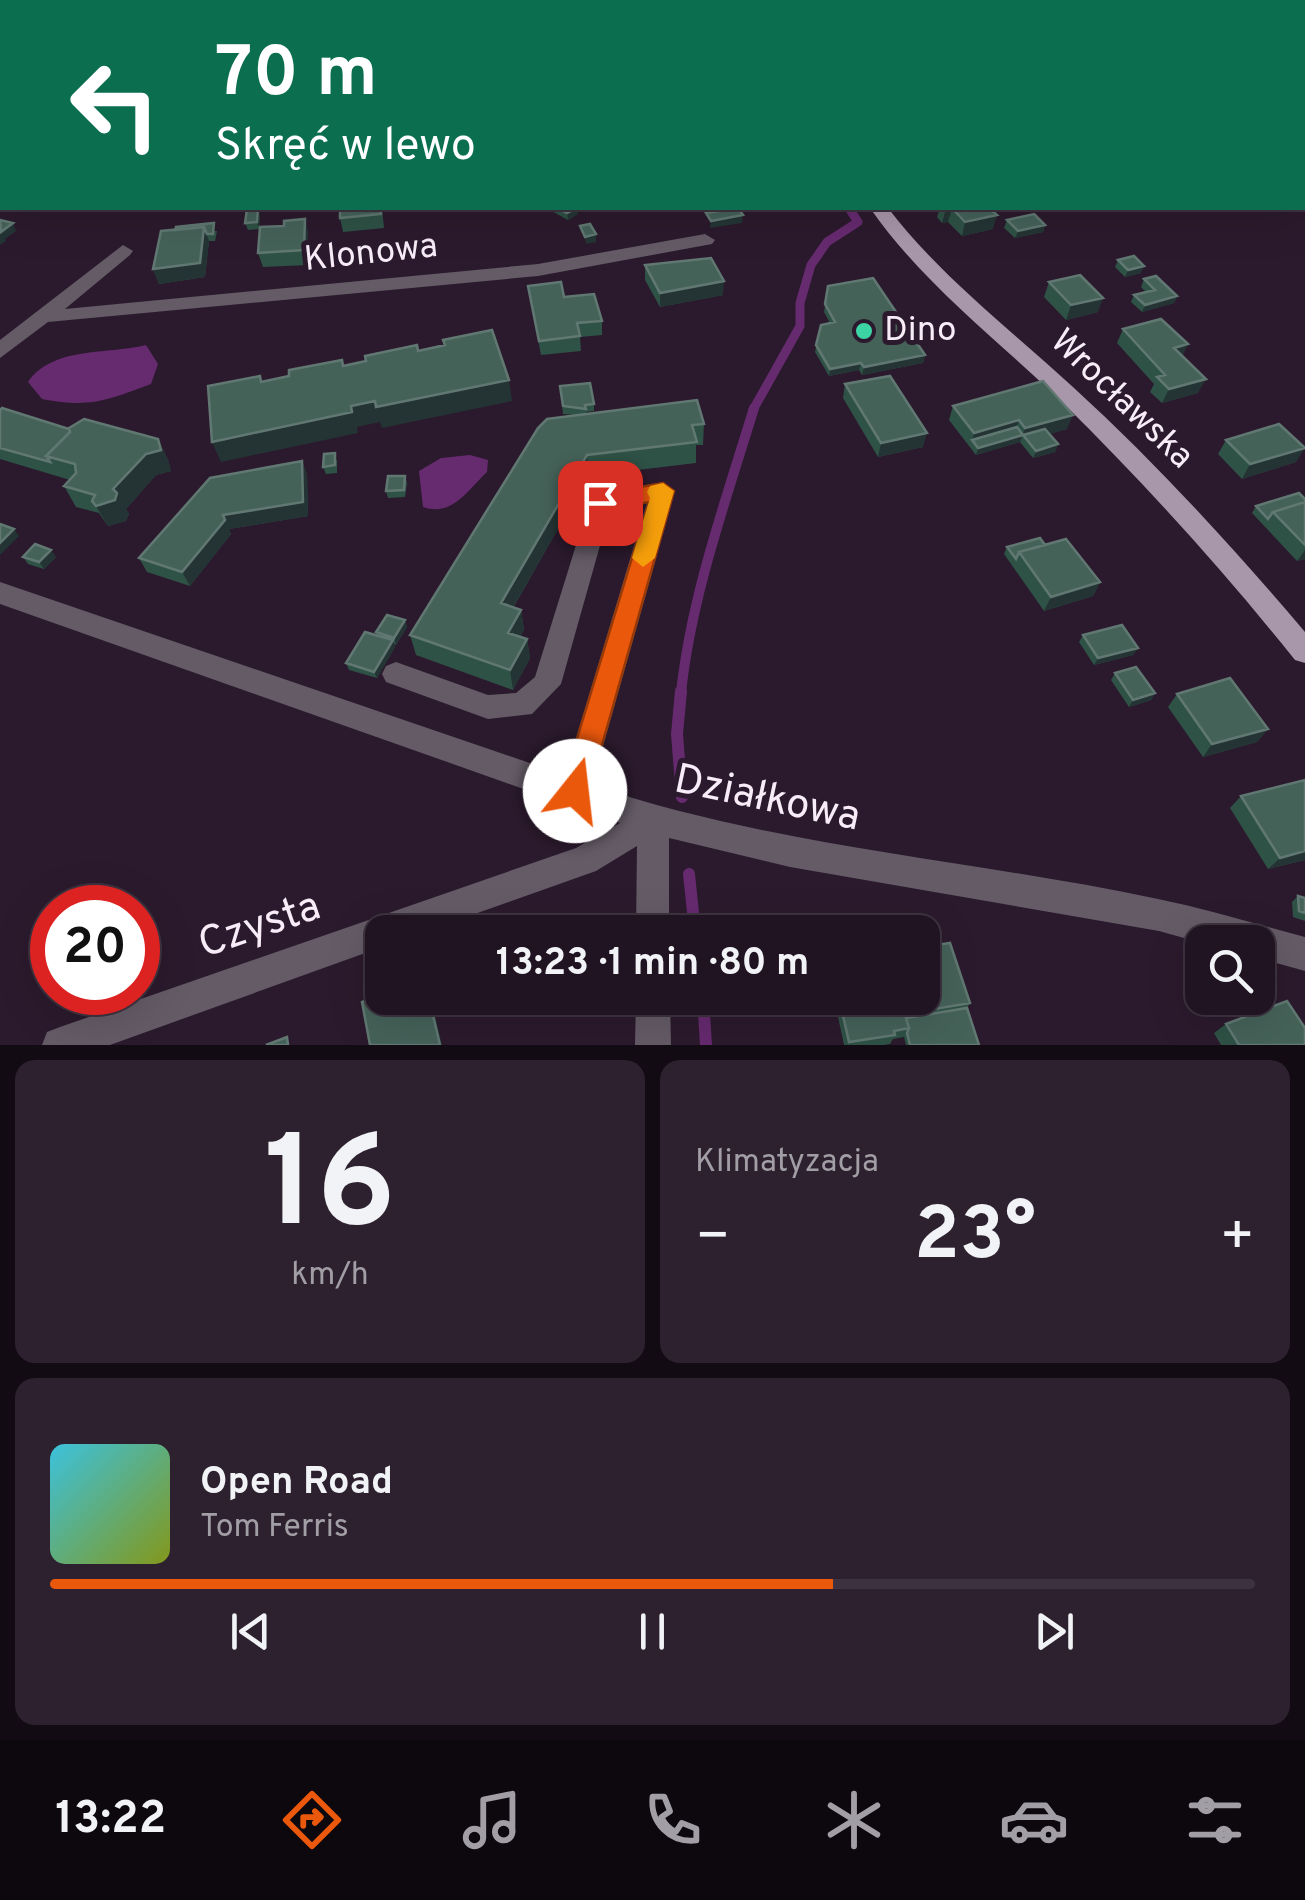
<!DOCTYPE html>
<html lang="pl">
<head>
<meta charset="utf-8">
<style>
  :root { --surface:#201422; --page:#2d212f; --text:#f1f3f6; --muted:#a29ea5; --line:#3d3340; --accent:#ea580c }
  body { margin:0; font-family:Overpass,sans-serif; background:var(--page); color:var(--text); height:100vh; display:flex; flex-direction:column; font-size:38px; white-space:nowrap }
  * { box-sizing:border-box; margin:0 }
  p { font-size:32px; color:var(--muted) }
  .icon { flex:none; width:55px; height:55px; fill:none; stroke:currentColor; stroke-width:2; stroke-linecap:round; stroke-linejoin:round }
  .map { position:relative; height:1045px; overflow:hidden }
  .side { display:flex; flex-direction:column; gap:15px; padding:15px; background:#120b13; flex:1 }
  .side>* { flex:none }
  .banner { position:absolute; left:0px; top:0px; width:1305px; height:210px; box-shadow:0 10px 40px #0002,0 0 0 2px var(--line); background:#0b6e4f; color:#fff; overflow:hidden }
  .tools { position:absolute; left:1185px; top:925px; display:grid; gap:20px }
  .tools a { display:grid; place-items:center; width:90px; height:90px; border-radius:20px; background:var(--surface); box-shadow:0 10px 40px #0002,0 0 0 2px var(--line); font-size:50px }
  .speed { position:absolute; left:30px; top:885px; display:flex; gap:20px; font-size:50px; font-weight:700; text-align:center }
  .speed>* { display:grid; place-content:center; width:130px; height:130px; border-radius:50%; background:var(--surface); box-shadow:0 10px 40px #0002,0 0 0 2px var(--line); line-height:1 }
  .speed .limit { border:15px solid #d22; background:#fff; color:#111 }
  .pin { position:absolute; display:grid; place-items:center; width:85px; height:85px; color:#fff; margin:-42px; border-radius:20px; box-shadow:0 5px 15px #0006 }
  .me { position:absolute; width:110px; margin:-55px; rotate:16deg; stroke-linejoin:round; filter:drop-shadow(0 0 8px #0008) }
  .turn { display:flex; align-items:center; gap:35px; height:210px; padding:0 50px; font-size:45px }
  .turn .icon { width:130px; height:130px; stroke-width:2.5 }
  .turn b { display:block; font-size:70px; line-height:85px }
  .big { font-size:75px; font-weight:700; line-height:1.1 }
  .side .card { flex:1; display:flex; flex-direction:column; justify-content:center; gap:15px; min-width:0; padding:0 35px; border-radius:20px; background:var(--page) }
  .side .dial { align-items:center; gap:0 }
  .dial b { font-size:130px; line-height:1 }
  .song { display:flex; align-items:center; gap:30px }
  .cover { width:120px; height:120px; border-radius:15px; background:linear-gradient(135deg,hsl(190 70% 55%),hsl(70 70% 35%)) }
  .played { height:10px; border-radius:5px; background:linear-gradient(90deg,var(--accent) 65%,var(--line) 65%) }
  .keys { display:flex; justify-content:space-around; direction:ltr }
  .heat { display:flex; justify-content:space-between; align-items:center; font-size:55px; direction:ltr }
  .side .tiles { flex:1; display:grid; gap:15px; grid-template-columns:1fr 1fr }
  .card:last-child { grid-column:span 2 }
  .trip { position:absolute; left:365px; top:915px; width:575px; height:100px; border-radius:20px; background:var(--surface); box-shadow:0 10px 40px #0002,0 0 0 2px var(--line); font-weight:700; line-height:100px; text-align:center }
  .dock { display:flex; height:160px; justify-content:space-around; align-items:center; background:#0d080e; color:var(--muted) }
  .dock .icon { width:70px; height:70px }
  .dock .current { color:var(--accent) }
  .dock b { font-size:45px; color:var(--text) }
  .map>svg:first-child { display:block }
</style>
</head>
<body>
<div class="map">
<svg width="1305" height="1045" viewBox="0 0 1305 1045">
  <rect width="100%" height="100%" fill="#2b1a2d"/>
  <path fill="#662a6f" d="M146 345 158 364 151 384C105 401 90 408 42 399L28 382C53 346 106 355 146 345Z
    M470 455 488 460 487 472C467 491 452 517 423 507L419 471 441 458Z"/>
  <g fill="none" stroke-linecap="round" stroke-linejoin="round">
    <path stroke="#662a6f" stroke-width="9" d="M753 410 800 326V303L811 265 827 242 858 222 849 208"/>
    <path stroke="#662a6f" stroke-width="10" d="M681 693C691 597 726 500 754 408"/>
    <path stroke="#662a6f" stroke-width="12" d="M681 691 677 734 682 797
      M689 874 695 932
      M703 998 706 1045"/>
    <path fill="#645b66" fill-rule="evenodd" d="M705 234 715 240 712 244 538 276 48 322 0 358V340L123 245 133 251 130 255 65 309 538 264Z
      M663 482 675 491 592 785C775 847 969 859 1158 899 1207 909 1256 924 1305 937V971L1258 958V942L1202 943 1159 931 790 867 669 838V932H636L637 846 596 871 424 932H382V947L110 1045H42L47 1032 60 1027 576 848 620 823 0 604V582L565 775 647 503 610 510 561 684 532 714 488 719 386 682 382 674 386 666 396 662 488 695 516 693 535 677 591 497Z
      M636 998H670L671 1045H635Z"/>
    <path fill="#a896aa" fill-rule="evenodd" d="M789 0H803V2H789Z
      M870 208H888C941 277 1010 329 1074 388 1157 464 1233 547 1305 632V663L1295 660C1223 570 1146 485 1064 404 997 339 923 284 870 208Z"/>
  </g>
  <path fill="#2f5246" d="M633 0H652V2H633Z
    M382 208 384 228 343 232 340 218Z
    M550 208H578V214L568 220 550 210Z
    M935 208H989L993 229 962 236 948 222 942 223 937 217 939 211Z
    M260 215 259 229 248 230 245 223Z
    M305 219 308 233V265L263 267 258 253 284 226Z
    M1007 220 1045 225 1043 232 1015 238 1004 228Z
    M161 231H217L215 241H209L205 277 159 284 153 269Z
    M1118 260 1141 273 1125 277 1115 267Z
    M645 265 723 295 660 307 645 280Z
    M1144 279 1177 296 1174 303 1142 312 1131 302 1134 295 1146 292 1141 287Z
    M1049 282 1098 312 1066 320 1044 297Z
    M528 286 602 321V335L580 337 581 351 541 355Z
    M828 286 925 355 923 363 862 375 859 370 829 376 815 352 821 325 830 323 824 312Z
    M1123 329 1183 356 1198 393 1162 403 1150 392 1154 384 1117 343Z
    M845 384 923 447 878 457 843 398Z
    M560 386 594 404V411L586 412V414L704 424 703 445H696V463L588 476 513 608 521 610 524 630 520 636 527 639 530 658 513 690 416 655 410 635 576 415 563 414Z
    M953 406 1067 429 1049 434 1058 444 1055 452 1033 458 1020 442 976 455 949 420Z
    M0 410 69 429 100 423 158 439 168 460 171 471 156 475 126 509 129 514 126 521 108 526 99 513 76 507 64 486 70 480 0 459Z
    M1226 440 1296 462 1242 479 1218 454Z
    M337 460V473L326 474 323 467Z
    M302 461 307 475 308 516 229 529 231 534 190 586 147 572 139 558Z
    M405 476 407 483 405 497 388 498 386 491Z
    M1305 499V559L1297 561 1252 513 1256 506Z
    M1007 547 1100 582 1093 596 1044 611 1004 554Z
    M23 557H56L44 569 28 564Z
    M405 620 407 627 396 645 394 644 395 647 377 678 349 670 346 663 377 636 376 632Z
    M1083 635 1138 648 1133 655 1094 665 1079 642Z
    M1115 673 1155 693 1151 700 1129 707 1111 680Z
    M1177 694 1268 729 1257 742 1203 757 1168 707Z
    M1305 780V860L1268 869 1230 808 1241 796Z
    M1298 896 1305 898V921L1293 917 1292 902Z
    M834 998H922L970 1003 967 1008 979 1045H906L904 1037 893 1039 890 1044 883 1045H844Z
    M1226 1024 1305 1045H1221L1214 1033Z"/>
  <path fill="#243434" d="M2 7V24H1L0 8Z
    M258 208 260 215 259 229 257 222Z
    M578 208V214L568 220 567 213Z
    M667 208H684V209L667 211Z
    M952 208 948 222 942 223 946 209Z
    M743 215 742 223 710 228 711 221Z
    M997 215 993 229 962 236 965 222Z
    M305 219 308 233V265L304 250Z
    M13 223 16 231 5 239 6 241 0 245V230Z
    M1045 225 1043 232 1015 238 1018 231Z
    M204 227 209 241 205 277 159 284 153 269Z
    M596 234V242L586 244 585 237Z
    M1144 266 1141 273 1125 277 1128 270Z
    M724 281 723 295 660 307V293Z
    M1177 296 1174 303 1142 312 1145 305Z
    M1103 298 1098 312 1066 320 1071 305Z
    M1188 344 1181 359 1174 348Z
    M925 355 923 363 862 375 864 367Z
    M861 363 859 370 829 376 830 369Z
    M1206 379 1198 393 1162 403 1169 389Z
    M509 380 512 401 382 428 380 422 357 427 358 433 221 462 212 442 375 401Z
    M1073 415 1067 429 1027 440 1023 435 1020 442 1025 428Z
    M1019 420 1014 435 972 440 974 433Z
    M927 433 923 447 878 457 881 443Z
    M1023 435 1020 442 976 455 978 448Z
    M158 439 168 460 171 471 156 475 126 509 129 514 126 521 108 526 96 506 113 489Z
    M1058 444 1055 452 1033 458 1036 451Z
    M1305 448 1296 462 1242 479 1250 464Z
    M587 455 588 476 504 623 501 603Z
    M302 461 307 475 308 516 229 529 223 515Z
    M225 520 231 534 190 586 182 572Z
    M14 529 19 536 0 555V543Z
    M51 550 56 557 44 569 39 562Z
    M1305 550V559L1297 561Z
    M1100 582 1093 596 1044 611 1051 597Z
    M521 610 524 630 512 652 508 633Z
    M405 620 407 627 396 645 394 638Z
    M527 639 530 658 513 690 510 670Z
    M393 640 395 647 377 678 374 672Z
    M1138 648 1133 655 1094 665 1098 658Z
    M1155 693 1151 700 1129 707 1133 700Z
    M1268 729 1257 742 1203 757 1212 744Z
    M1305 851V860L1268 869 1280 858Z
    M429 998H431L442 1045H440Z"/>
  <path fill="#456259" stroke="#617872" stroke-width="2.5" d="M0 0H13L9 2H2V7L0 8Z
    M106 0H128L140 2H102Z
    M285 0H298L295 2H281Z
    M401 0 412 1 432 0 430 2H398Z
    M1054 0H1107L1111 2H1056Z
    M1144 0H1187L1190 2H1148Z
    M258 208 257 222 245 223 247 209Z
    M340 208H380L381 214 340 218Z
    M557 208H577L567 213Z
    M738 208 743 215 711 221 706 213Z
    M944 208H989L997 215 965 222 952 208 946 209Z
    M1034 214 1045 225 1018 231 1007 220Z
    M305 219 304 250 258 253 260 227 284 226V221Z
    M0 220 13 223 1 232Z
    M214 223 213 234H207L204 227 175 230 176 227Z
    M590 224 596 234 585 237 580 226Z
    M204 227 200 263 153 269 161 231Z
    M1134 256 1144 266 1128 270 1118 260Z
    M711 258 724 281 660 293 645 265Z
    M1080 275 1103 298 1071 305 1049 282Z
    M1156 276 1177 296 1145 305 1134 295 1155 290 1144 279Z
    M873 278 925 355 864 367 861 363 830 369 816 345 821 325 835 322 825 304 828 286Z
    M561 282 564 297 594 294 602 321 577 323 580 336 539 341 528 286Z
    M1161 319 1188 344 1174 348 1206 379 1169 389 1157 377 1165 375 1123 329Z
    M492 330 509 380 376 407 375 401 351 406 352 412 212 442 208 386 260 376 261 382 289 376V370L342 360 343 366 366 361 365 356 417 345 418 351 445 345 443 340Z
    M890 376 927 433 881 443 845 384Z
    M1043 381 1073 415 1025 428 1019 420 974 433 953 406Z
    M590 383 594 404 585 405 586 409 563 406 560 386Z
    M697 400 704 424 692 425 697 442 587 455 501 603 521 610 508 633 527 639 510 670 410 635 538 428 547 419Z
    M2 408 69 429 70 432 46 456 50 462 0 448V410Z
    M84 419 158 439 161 450 146 454 113 489 117 493 115 500 96 506 92 501 95 495 64 486 76 473 75 464 46 456 70 432 69 428Z
    M1279 424 1305 448 1250 464 1226 440Z
    M1017 427 1023 435 978 448 972 440Z
    M1045 429 1058 444 1036 451 1023 435Z
    M335 453V465L323 467 324 454Z
    M302 461 303 502 223 515 225 520 182 572 139 558 210 478Z
    M388 476H405L404 490 386 491Z
    M1299 493 1305 499V502L1273 512 1268 519 1256 506Z
    M1305 502V545L1273 512Z
    M0 524 14 529 0 543Z
    M1040 538 1045 545 1019 552 1016 559 1007 547Z
    M1066 539 1100 582 1051 597 1019 552Z
    M35 544 51 550 39 562 23 557Z
    M387 615 405 620 394 638 376 632Z
    M1122 625 1138 648 1098 658 1083 635Z
    M365 632 393 640 374 672 346 663Z
    M1136 667 1155 693 1133 700 1115 673Z
    M1230 678 1268 729 1212 744 1177 694Z
    M1305 780V851L1280 858 1241 796Z
    M1298 896 1305 898V913L1299 911Z
    M950 943 970 1003 905 1014 909 1028 894 1031 895 1035 849 1042 839 998H922V947Z
    M382 994V998H429L440 1045H370L362 1002Z
    M1287 1001 1305 1028V1045H1239L1226 1024Z
    M967 1008 979 1045H910L907 1033 909 1028 906 1018Z
    M287 1037 288 1045H266Z"/>
  <path fill="#ea580c" stroke="#983908" stroke-width="2.5" d="M663 483 674 491 589 791 585 800 575 803 565 800 561 791 649 502 600 511 589 503 600 494Z"/>
  <path fill="#f59e0b" d="M663 483 674 491 655 558 643 567 632 558 650 498 647 492 650 486Z"/>
  <circle fill="#3dd4a3" stroke="#2b1a2d" stroke-width="4" cx="864" cy="331" r="10"/>
  <g text-anchor="middle" dominant-baseline="central" stroke-width="10" stroke-linejoin="round" paint-order="stroke">
    <g font-size="35" fill="#f8ecf9" stroke="#2b1a2d">
      <text transform="translate(371 254) rotate(-6)">Klonowa</text>
      <text transform="translate(1121 400) rotate(44)">Wrocławska</text>
    </g>
    <g font-size="35" fill="#f8ecf9" stroke="#2b1a2d" text-anchor="start">
      <text x="884" y="331">Dino</text>
    </g>
    <g font-size="42" fill="#f8ecf9" stroke="#2b1a2d">
      <text transform="translate(767 800) rotate(12)">Działkowa</text>
      <text transform="translate(260 927) rotate(-19)">Czysta</text>
    </g>
  </g>
</svg>
<div class="tools">
<a><svg class="icon" aria-label="search" viewBox="0 0 24 24"><circle cx="10" cy="10" r="6"/><path d="M15 15l6 6"/></svg></a>
</div>
<div class="speed"><div class="limit">20</div></div>
<div class="pin" style="left:600px;top:503px;background:#d93025"><svg class="icon" aria-label="arrive" viewBox="0 0 24 24"><path d="M6 21V4h12l-3 4 3 4H6"/></svg></div>
<svg class="me" style="left:575px;top:791px" viewBox="-20 -20 40 40"><circle r="19" fill="#fff"/><path d="M0-13L10 11 0 6-10 11z" fill="#ea580c"/></svg>
<div class="trip">13:23 · 1 min · 80 m</div>
<div class="banner">
<div class="turn"><svg class="icon" aria-label="left" viewBox="0 0 24 24"><path d="M17 20v-9H6M10 6l-5 5 5 5"/></svg><div><b>70 m</b>Skręć w lewo</div></div>
</div>
</div>
<section class="side">
<div class="tiles">
<div class="card dial"><b>16</b><p>km/h</p></div>
<div class="card"><p>Klimatyzacja</p>
<div class="heat"><a>−</a><b class="big">23°</b><a>+</a></div>
</div>
<div class="card">
<div class="song"><i class="cover"></i><div><b>Open Road</b><p>Tom Ferris</p></div></div>
<div class="played"></div>
<div class="keys"><svg class="icon" aria-label="previous" viewBox="0 0 24 24"><path d="M18 5L8 12l10 7zM5 5v14"/></svg><svg class="icon" aria-label="pause" viewBox="0 0 24 24"><path d="M8 5v14M16 5v14"/></svg><svg class="icon" aria-label="next" viewBox="0 0 24 24"><path d="M6 5l10 7-10 7zM19 5v14"/></svg></div>
</div>
</div>
</section>
<nav class="dock">
<b>13:22</b>
<svg class="icon current" aria-label="directions" viewBox="0 0 24 24"><path d="M12 3l9 9-9 9-9-9zM9 14v-3h6M13 9l2 2-2 2"/></svg>
<svg class="icon" aria-label="music" viewBox="0 0 24 24"><path d="M9 18V5l10-2v13"/><circle cx="6" cy="18" r="3"/><circle cx="16" cy="16" r="3"/></svg>
<svg class="icon" aria-label="phone" viewBox="0 0 24 24"><path d="M5 4h4l2 5-3 2q2 4 5 5l2-3 5 2v4C11 20 4 13 5 4z"/></svg>
<svg class="icon" aria-label="climate" viewBox="0 0 24 24"><path d="M12 3v18M4 7l16 10M4 17L20 7"/></svg>
<svg class="icon" aria-label="car" viewBox="0 0 24 24"><path d="M5 17H2v-5l4-1 3-4h7l3 4 3 1v5h-3M9 17h6M6 11h13"/><circle cx="7" cy="17" r="2"/><circle cx="17" cy="17" r="2"/></svg>
<svg class="icon" aria-label="filters" viewBox="0 0 24 24"><path d="M4 7h16M4 17h16"/><circle cx="9" cy="7" r="2"/><circle cx="15" cy="17" r="2"/></svg>
</nav>
</body>
</html>
